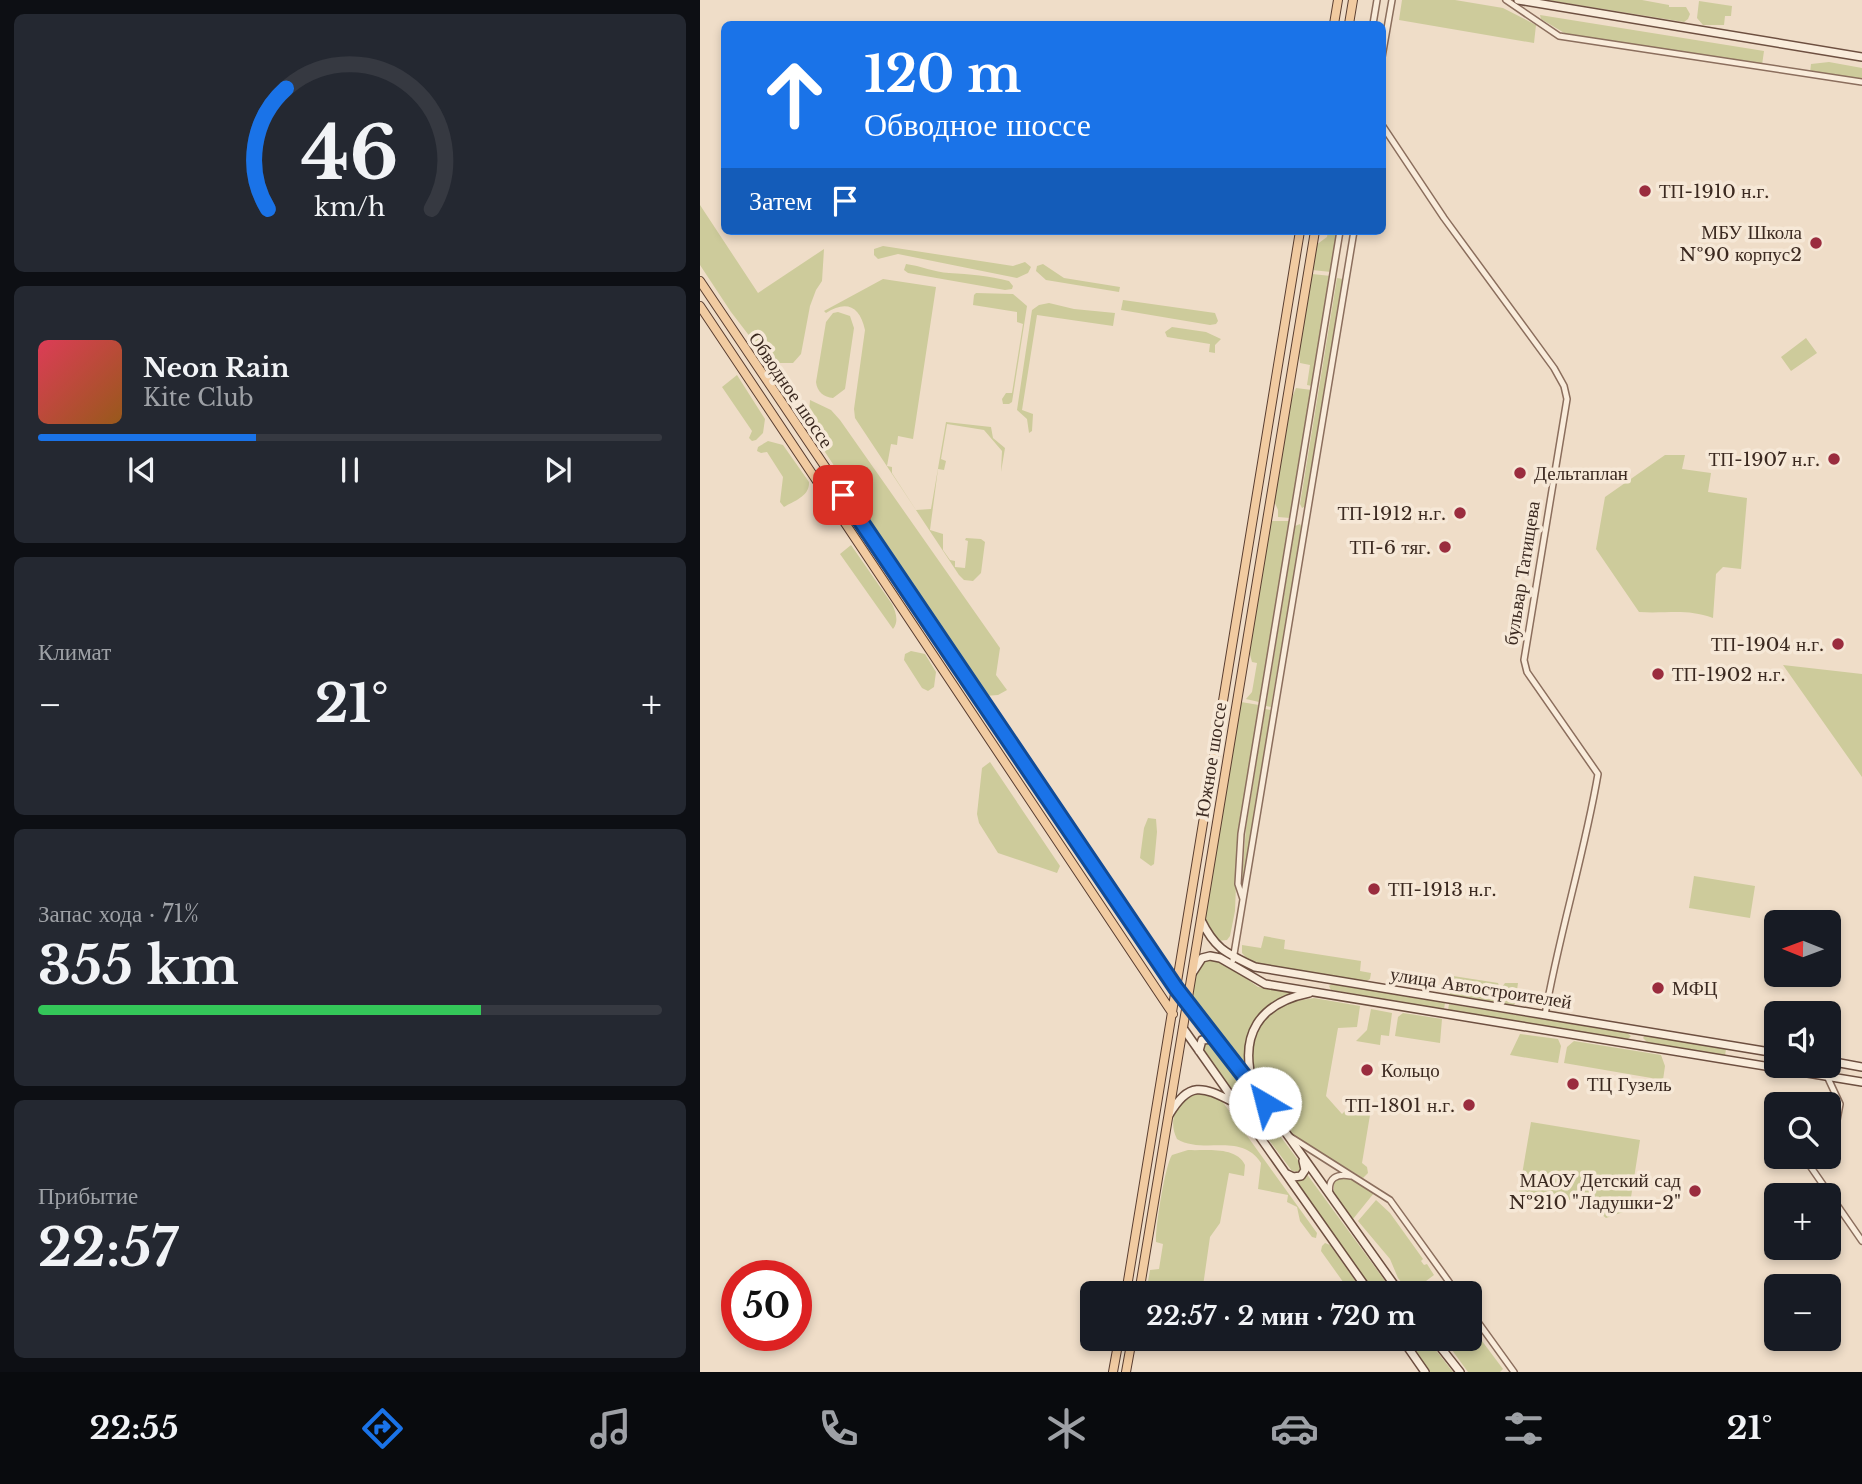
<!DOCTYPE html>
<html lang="ru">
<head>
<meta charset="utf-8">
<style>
  :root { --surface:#171b24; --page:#242831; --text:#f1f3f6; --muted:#9ea1a6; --line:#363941; --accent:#1a73e8 }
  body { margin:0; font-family:"Libre Baskerville",serif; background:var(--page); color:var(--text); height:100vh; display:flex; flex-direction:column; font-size:26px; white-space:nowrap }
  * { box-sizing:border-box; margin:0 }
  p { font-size:23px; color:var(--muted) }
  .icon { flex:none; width:38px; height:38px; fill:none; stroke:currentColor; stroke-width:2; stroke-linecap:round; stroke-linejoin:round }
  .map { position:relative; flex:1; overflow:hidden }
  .details { display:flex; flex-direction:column; gap:14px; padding:14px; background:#0d0f14; width:700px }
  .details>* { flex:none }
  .top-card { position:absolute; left:21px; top:21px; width:665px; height:214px; border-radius:10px; box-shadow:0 4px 10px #0003; background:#1a73e8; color:#fff; overflow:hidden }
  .needle { width:46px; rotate:271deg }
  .controls { position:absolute; left:1064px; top:910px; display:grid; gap:14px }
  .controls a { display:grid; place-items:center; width:77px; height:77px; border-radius:10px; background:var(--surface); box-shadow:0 4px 10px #0003; font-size:35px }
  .speed { position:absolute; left:21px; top:1260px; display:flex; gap:14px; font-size:35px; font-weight:700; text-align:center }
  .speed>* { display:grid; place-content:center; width:91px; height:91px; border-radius:50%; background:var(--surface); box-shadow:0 4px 10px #0003; line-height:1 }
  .speed .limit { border:10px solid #d22; background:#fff; color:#111 }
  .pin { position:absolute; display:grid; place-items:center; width:60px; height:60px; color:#fff; margin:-30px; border-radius:14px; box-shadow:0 4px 10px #0006 }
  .me { position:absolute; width:77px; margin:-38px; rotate:323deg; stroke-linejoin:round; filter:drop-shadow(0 0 5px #0008) }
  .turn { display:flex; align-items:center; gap:24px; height:147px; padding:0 28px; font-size:32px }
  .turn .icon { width:91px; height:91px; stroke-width:2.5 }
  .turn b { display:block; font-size:49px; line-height:60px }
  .then { display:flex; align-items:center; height:66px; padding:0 28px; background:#0003; gap:14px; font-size:26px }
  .big { font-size:52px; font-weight:700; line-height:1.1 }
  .details .card { flex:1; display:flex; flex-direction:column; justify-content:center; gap:10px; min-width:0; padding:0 24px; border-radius:10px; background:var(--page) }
  .details .dial { align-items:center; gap:0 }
  .dial svg { height:182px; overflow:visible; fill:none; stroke:var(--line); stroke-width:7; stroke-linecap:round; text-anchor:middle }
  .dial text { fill:var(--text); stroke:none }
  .song { display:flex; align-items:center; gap:21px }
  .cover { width:84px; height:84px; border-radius:10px; background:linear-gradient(135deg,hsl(350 70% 55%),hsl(30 70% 35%)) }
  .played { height:7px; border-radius:4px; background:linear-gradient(90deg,var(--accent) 35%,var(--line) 35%) }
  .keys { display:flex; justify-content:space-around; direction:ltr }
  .heat { display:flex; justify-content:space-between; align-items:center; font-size:38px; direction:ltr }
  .charge { height:10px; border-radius:5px; background:linear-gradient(90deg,#34c759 71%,var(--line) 0) }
  .trip { position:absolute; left:380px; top:1281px; width:402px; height:70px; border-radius:10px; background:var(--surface); box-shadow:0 4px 10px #0003; font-weight:700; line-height:70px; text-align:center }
  .tabs { display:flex; height:112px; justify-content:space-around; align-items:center; background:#090b0e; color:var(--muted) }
  .tabs .icon { width:49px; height:49px }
  .tabs .selected { color:var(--accent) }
  .tabs b { font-size:32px; color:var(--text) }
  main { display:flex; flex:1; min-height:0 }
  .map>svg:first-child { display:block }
</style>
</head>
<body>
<main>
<section class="details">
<div class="card dial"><svg viewBox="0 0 100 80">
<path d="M14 69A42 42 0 1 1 86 69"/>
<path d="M14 69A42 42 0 0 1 22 16" stroke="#1a73e8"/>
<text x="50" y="56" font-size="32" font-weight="700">46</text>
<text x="50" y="72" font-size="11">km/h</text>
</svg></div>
<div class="card">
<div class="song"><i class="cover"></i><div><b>Neon Rain</b><p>Kite Club</p></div></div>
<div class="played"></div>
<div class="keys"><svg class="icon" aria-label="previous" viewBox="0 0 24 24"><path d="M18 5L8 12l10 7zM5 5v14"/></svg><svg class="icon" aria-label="pause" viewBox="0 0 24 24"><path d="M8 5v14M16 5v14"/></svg><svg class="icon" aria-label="next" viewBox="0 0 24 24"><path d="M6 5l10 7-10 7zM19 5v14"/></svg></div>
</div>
<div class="card"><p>Климат</p>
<div class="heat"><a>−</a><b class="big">21°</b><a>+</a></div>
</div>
<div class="card"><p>Запас хода · 71%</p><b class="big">355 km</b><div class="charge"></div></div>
<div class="card"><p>Прибытие</p><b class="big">22:57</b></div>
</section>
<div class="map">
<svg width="1162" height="1372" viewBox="0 0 1162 1372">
  <rect width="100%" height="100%" fill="#efddc8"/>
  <path fill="#cdcb9b" d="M702 0H755L803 8 836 25 834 43 699 20Z
    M847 0H942L969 5V7H986L990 14 988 19 984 22Z
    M999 1 1032 6 1031 16H1025L1024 25H1003L997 18Z
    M840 15 1064 51 1062 65 866 34 841 19Z
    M1129 62 1162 68V82L1110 73 1111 64Z
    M0 205 58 293 124 249 122 281 116 290 110 306 101 354 93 363H74L64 355 31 312 0 265Z
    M628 231H638L631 272 612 270 616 245 627 237Z
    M183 246 313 266 325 262 331 267 328 273 317 278 198 254 178 259 174 255V249Z
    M206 264C221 266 234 272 249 273 270 274 289 276 309 281L313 286 312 289 305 290 208 273 204 270Z
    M343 264 364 278 420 287 419 292 346 280 336 271 337 266Z
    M612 274 631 276 612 386 607 385 610 365 600 363 599 352Z
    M637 278 643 279 606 506 602 508 600 504Z
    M183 279 236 287 213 439 198 436 197 445 191 444 187 466 192 467V473L216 510 231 509 246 422 291 427 293 438 305 448 301 472 302 451 284 430 247 424 241 459 246 461 244 470 238 469 230 530 243 534V550L250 560 255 561V567L265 568 268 541 265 540 266 538 281 539 285 542 281 573 273 581 264 580 259 575 155 418 154 409 165 330C160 306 146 300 126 313L124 311Z
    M276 293 313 294 327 306 312 402 309 404H303L302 399 306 393H312L323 324 317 322V312L273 305 274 295Z
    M423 300 515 313 518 321 516 324 510 325 421 310Z
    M349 303 374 309 415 313 413 326 337 315 322 410 333 414 332 431 329 433 327 419 317 410 332 310 339 305Z
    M138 312 150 316 154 328 145 389 133 398C124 397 117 392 116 382L126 322 133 313Z
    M472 327 506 332 521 339 515 345V353L509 352 510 344 467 337 465 332Z
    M1106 338 1117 353 1091 371 1081 357Z
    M37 375 65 419 63 433 56 440 52 441 49 438 52 431 22 387Z
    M596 388 612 390 590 518 578 517V510L574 501 591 400Z
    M110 400 131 410 140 420 300 648 296 675 307 690 298 695 285 696 108 426Z
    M68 441 83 445 109 482C110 496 94 501 84 507L80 502 83 477 67 452 61 453 57 451 58 447Z
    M965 455H985L982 469 1011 473 1008 492 1047 498 1041 569 1023 567 1016 574 1013 618C986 608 967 614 939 612L896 549 905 497Z
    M571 521H590L559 702 546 699 552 692 557 663 552 662 549 651Z
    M600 524 602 528 571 707 566 706 595 526Z
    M151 545 192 604C196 612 199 622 193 629L140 554Z
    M211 651 225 654 236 672 234 687 228 691 222 688 204 660 205 654Z
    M1083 665 1162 674V777Z
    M541 702 559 705 538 832 535 911 530 936 527 940 517 941 506 924V915Z
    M565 709 571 710 544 880 542 877 546 828Z
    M290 762 360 866 357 873 298 853 279 823 277 814 282 768Z
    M448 818 456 819 457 832 454 864 451 866 440 858 444 828Z
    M994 876 1055 886 1050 918 989 908Z
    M564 936 585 940 584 949 661 961 660 971 671 973 670 979 665 982 550 962 542 953V945L561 948Z
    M513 958 521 960 558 987 598 993C555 1002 536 1036 549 1077L494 999C491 986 495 972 503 961Z
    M753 976 798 983 799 986 802 987 805 983H818L815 1004 811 1007 749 998Z
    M632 984 745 1003 744 1009 631 990 629 986Z
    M614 998 660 1006 657 1027 638 1028 626 1096 642 1114 650 1106 671 1109 662 1163 667 1167 668 1173 663 1178 595 1137 560 1087 554 1073 551 1050 558 1027 569 1013 585 1003Z
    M749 1004 927 1033 931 1036 927 1040 748 1010Z
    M671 1009 692 1013 689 1036 681 1035 680 1045 656 1041 667 1030Z
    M703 1013 742 1019 740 1043 695 1036 698 1017Z
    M820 1034 858 1039 861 1046 858 1063 810 1055Z
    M945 1035 1026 1049 1025 1056 947 1042 943 1038Z
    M874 1041 961 1055 965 1066 963 1080 864 1063 867 1047Z
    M505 1042 510 1043C538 1083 569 1120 598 1160L601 1165 599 1172 592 1171C562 1130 530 1091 501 1050Z
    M501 1091 515 1096 522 1101 617 1233 616 1238 612 1237 600 1221 597 1207 587 1202 588 1195 558 1189 561 1163C541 1132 503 1155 477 1139 466 1117 480 1098 501 1091Z
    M831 1122 940 1140 929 1210 906 1218 889 1203 819 1192Z
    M488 1150C506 1151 536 1146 545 1165L544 1176 529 1173 520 1223 510 1237 502 1293H446L450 1270 459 1269 463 1244 456 1242C455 1229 465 1165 472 1155Z
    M606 1173 694 1293H675L594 1179Z
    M642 1177 649 1178 674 1193 653 1219 634 1194V1182Z
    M676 1200 690 1213 723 1259 721 1261 724 1265 727 1264 734 1275 710 1293 698 1278 690 1259 658 1221Z
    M625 1243 630 1245 664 1293H651L621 1251 622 1246Z
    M770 1325 803 1369 800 1372H768L744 1339H770Z
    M707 1339H727L753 1372H730Z"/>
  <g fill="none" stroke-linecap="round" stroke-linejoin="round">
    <defs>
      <path id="minor" d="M806 0 859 36 1162 82
        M673 24 677 0
        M682 57 692 0
        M682 125 744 218 854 368 864 386 867 399 824 660 827 672 898 774C884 856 859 934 845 1015
        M543 899 538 884 541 834 640 231
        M533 960 654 231
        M1127 1076 1140 1104 1134 1136 1129 1143
        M589 1136 690 1200 757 1293
        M1111 1157 1108 1163 1162 1241
        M630 1194C627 1178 637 1173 651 1176
        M770 1311 814 1372"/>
      <path id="secondary" d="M818 0 1162 57
        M501 920C515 949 526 953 555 967L1076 1053
        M493 972 502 958 510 956 520 958 565 984 1162 1082
        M487 1003 554 1088 700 1293
        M483 1028 670 1293
        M499 1051 502 1040 515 1039
        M1129 1061 1162 1067
        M553 1084C539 1035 559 1003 609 993
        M469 1115C489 1081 502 1086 533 1102
        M587 1174 593 1177 601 1176 605 1170 603 1161
        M702 1339 725 1372
        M734 1339 760 1372"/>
      <path id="primary" d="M634 24 638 0
        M649 24 653 0
        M0 281 477 989
        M0 306 473 1014
        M426 1293 600 231
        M439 1293 615 231
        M413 1372 419 1339
        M426 1372 432 1339"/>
    </defs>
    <use href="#minor" stroke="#8b6e5d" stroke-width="8"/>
    <use href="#secondary" stroke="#6d4f40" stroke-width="10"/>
    <use href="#primary" stroke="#593d30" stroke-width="10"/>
    <use href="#minor" stroke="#f9ecdb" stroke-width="5"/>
    <use href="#secondary" stroke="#f9ecdb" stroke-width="7"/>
    <use href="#primary" stroke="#f1cba1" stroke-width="8"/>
  </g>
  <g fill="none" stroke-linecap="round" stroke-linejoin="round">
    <defs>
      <path id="route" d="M143 495 476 988 565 1103"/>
    </defs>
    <use href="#route" stroke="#114b97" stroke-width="18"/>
    <use href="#route" stroke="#1a73e8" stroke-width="12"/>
  </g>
  <g fill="#9a2c3e" stroke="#f6e8d7" stroke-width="2.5">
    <circle cx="945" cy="191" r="7"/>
    <circle cx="1116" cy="243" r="7"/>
    <circle cx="1134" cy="459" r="7"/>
    <circle cx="820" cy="473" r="7"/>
    <circle cx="760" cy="513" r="7"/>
    <circle cx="745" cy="547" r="7"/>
    <circle cx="1138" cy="644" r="7"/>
    <circle cx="958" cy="674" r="7"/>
    <circle cx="674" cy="889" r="7"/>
    <circle cx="958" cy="988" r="7"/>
    <circle cx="667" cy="1070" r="7"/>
    <circle cx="873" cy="1084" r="7"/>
    <circle cx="769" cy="1105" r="7"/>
    <circle cx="995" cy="1191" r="7"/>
  </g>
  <g text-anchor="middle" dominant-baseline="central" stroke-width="7" stroke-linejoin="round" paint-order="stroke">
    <g font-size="19" fill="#3b2920" stroke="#f6e8d7" text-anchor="start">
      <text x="959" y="191">ТП-1910 н.г.</text>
      <text x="1102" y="232" text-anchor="end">МБУ Школа<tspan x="1102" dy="22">№90 корпус2</tspan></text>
      <text x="1120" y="459" text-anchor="end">ТП-1907 н.г.</text>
      <text x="834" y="473">Дельтаплан</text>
      <text x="746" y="513" text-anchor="end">ТП-1912 н.г.</text>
      <text x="731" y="547" text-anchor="end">ТП-6 тяг.</text>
      <text x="1124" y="644" text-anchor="end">ТП-1904 н.г.</text>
      <text x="972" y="674">ТП-1902 н.г.</text>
      <text x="688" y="889">ТП-1913 н.г.</text>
      <text x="972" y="988">МФЦ</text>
      <text x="681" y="1070">Кольцо</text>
      <text x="887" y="1084">ТЦ Гузель</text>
      <text x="755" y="1105" text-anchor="end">ТП-1801 н.г.</text>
      <text x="981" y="1180" text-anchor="end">МАОУ Детский сад<tspan x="981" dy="22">№210 "Ладушки-2"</tspan></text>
    </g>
    <g font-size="19" fill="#3b2920" stroke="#f6e8d7">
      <text transform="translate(91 390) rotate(56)">Обводное шоссе</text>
      <text transform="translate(822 573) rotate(-81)">бульвар Татищева</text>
      <text transform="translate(511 760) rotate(-81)">Южное шоссе</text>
      <text transform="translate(781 988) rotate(9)">улица Автостроителей</text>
    </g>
  </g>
</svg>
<div class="controls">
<a><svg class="needle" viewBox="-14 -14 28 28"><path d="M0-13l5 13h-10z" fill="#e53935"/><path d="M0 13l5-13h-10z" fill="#9ea1a6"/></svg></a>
<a><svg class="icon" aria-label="sound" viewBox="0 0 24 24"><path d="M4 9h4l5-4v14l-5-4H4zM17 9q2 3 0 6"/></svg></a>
<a><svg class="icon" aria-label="search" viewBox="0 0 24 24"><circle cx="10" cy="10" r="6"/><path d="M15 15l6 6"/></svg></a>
<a>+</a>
<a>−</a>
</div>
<div class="speed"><div class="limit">50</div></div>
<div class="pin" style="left:143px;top:495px;background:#d93025"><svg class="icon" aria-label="arrive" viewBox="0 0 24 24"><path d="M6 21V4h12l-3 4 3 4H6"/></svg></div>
<svg class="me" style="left:565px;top:1103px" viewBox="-20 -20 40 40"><circle r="19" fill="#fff"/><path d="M0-13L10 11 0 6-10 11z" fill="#1a73e8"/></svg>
<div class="trip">22:57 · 2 мин · 720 m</div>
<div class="top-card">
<div class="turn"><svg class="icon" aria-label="ahead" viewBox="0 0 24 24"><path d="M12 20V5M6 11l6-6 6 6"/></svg><div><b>120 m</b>Обводное шоссе</div></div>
<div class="then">Затем<svg class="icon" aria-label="arrive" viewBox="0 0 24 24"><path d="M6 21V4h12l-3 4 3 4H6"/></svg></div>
</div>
</div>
</main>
<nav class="tabs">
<b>22:55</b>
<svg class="icon selected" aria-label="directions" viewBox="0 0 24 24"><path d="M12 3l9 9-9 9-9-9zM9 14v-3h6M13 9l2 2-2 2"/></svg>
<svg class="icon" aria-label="music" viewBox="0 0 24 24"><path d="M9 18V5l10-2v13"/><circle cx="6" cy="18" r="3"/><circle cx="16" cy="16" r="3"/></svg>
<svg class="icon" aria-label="phone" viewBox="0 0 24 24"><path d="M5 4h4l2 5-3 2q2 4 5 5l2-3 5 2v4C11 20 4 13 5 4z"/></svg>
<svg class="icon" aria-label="climate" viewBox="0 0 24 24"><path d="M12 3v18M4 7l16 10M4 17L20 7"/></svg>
<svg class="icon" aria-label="car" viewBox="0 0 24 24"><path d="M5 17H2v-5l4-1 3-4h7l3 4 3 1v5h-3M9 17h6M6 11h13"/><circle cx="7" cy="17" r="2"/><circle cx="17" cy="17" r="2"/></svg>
<svg class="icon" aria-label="filters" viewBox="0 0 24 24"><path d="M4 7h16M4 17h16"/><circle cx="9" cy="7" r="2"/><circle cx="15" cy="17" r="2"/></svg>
<b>21°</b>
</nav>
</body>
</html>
